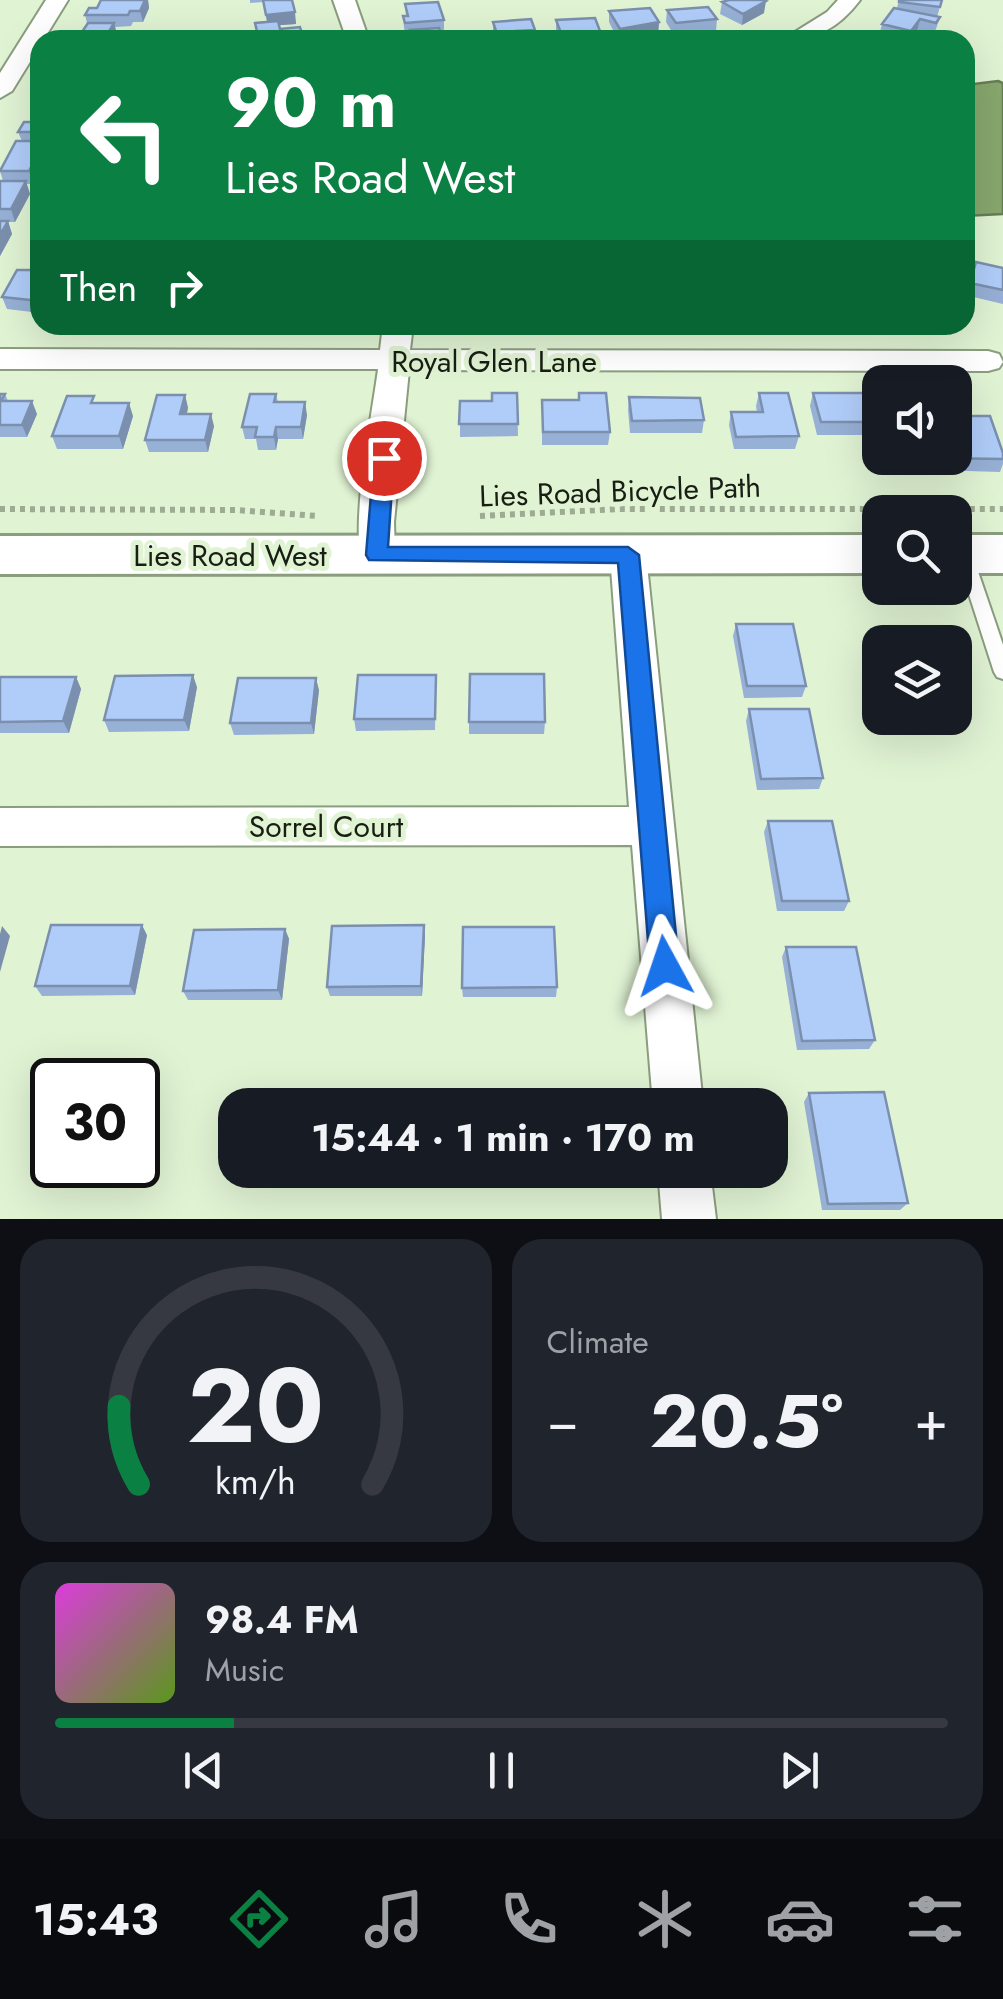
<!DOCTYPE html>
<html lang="en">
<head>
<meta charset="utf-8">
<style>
  :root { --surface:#171b24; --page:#20242c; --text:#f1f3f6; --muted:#9ea1a6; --line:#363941; --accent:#0b8043 }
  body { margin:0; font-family:Jost,sans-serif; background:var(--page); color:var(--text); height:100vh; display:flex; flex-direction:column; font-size:38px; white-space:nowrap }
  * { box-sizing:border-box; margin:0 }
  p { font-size:32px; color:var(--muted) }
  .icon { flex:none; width:55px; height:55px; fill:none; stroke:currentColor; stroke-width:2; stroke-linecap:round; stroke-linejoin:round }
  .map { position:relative; height:1219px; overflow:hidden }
  .panel { display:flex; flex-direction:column; gap:20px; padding:20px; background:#0d0f14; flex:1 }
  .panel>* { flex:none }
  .hud { position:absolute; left:30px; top:30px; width:945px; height:305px; border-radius:30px; box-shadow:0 10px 40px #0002; background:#0b8043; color:#fff; overflow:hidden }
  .tools { position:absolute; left:862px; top:365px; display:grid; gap:20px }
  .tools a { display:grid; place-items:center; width:110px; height:110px; border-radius:20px; background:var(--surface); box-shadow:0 10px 40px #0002; font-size:50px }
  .speed { position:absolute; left:30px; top:1058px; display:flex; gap:20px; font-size:50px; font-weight:700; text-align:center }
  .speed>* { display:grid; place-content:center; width:130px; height:130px; border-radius:50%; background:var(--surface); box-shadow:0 10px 40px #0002; line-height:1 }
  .speed .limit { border:5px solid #111; border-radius:15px; background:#fff; color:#111 }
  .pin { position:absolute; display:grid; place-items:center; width:85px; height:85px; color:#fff; margin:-42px; border:5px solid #fff; border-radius:50%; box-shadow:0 2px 10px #0007 }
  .me { position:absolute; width:110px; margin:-55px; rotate:355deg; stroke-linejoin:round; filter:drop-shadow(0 0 8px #0008) }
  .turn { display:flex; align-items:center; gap:35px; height:210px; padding:0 30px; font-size:45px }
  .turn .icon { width:130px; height:130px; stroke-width:2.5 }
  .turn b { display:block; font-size:70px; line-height:85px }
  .then { display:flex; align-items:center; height:95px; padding:0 30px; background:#0003; gap:20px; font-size:38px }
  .big { font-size:75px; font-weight:700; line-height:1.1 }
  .panel .widget { flex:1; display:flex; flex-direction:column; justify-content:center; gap:15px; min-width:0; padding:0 35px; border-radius:30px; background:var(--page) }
  .panel .dial { align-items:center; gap:0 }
  .dial svg { height:260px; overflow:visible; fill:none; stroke:var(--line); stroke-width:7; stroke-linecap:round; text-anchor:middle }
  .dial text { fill:var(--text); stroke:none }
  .song { display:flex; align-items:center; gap:30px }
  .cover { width:120px; height:120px; border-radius:15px; background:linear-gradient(135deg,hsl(300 70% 55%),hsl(90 70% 35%)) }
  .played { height:10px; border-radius:5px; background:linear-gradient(90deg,var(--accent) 20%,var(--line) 20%) }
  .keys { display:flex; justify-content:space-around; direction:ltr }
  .heat { display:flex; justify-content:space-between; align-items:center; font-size:55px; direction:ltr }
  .panel .tiles { flex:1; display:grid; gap:20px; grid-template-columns:1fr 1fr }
  .widget:last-child { grid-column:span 2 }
  .trip { position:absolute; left:218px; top:1088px; width:570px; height:100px; border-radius:30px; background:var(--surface); box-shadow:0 10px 40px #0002; font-weight:700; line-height:100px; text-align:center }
  .tab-bar { display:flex; height:160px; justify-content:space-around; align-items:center; background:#090b0e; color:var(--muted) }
  .tab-bar .icon { width:70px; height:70px }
  .tab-bar .selected { color:var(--accent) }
  .tab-bar b { font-size:45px; color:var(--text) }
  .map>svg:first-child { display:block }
</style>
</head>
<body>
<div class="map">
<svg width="1003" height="1219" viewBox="0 0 1003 1219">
  <rect width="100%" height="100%" fill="#e0f3d3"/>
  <path fill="#87a76e" stroke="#667e53" stroke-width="2.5" d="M998 81 1003 83V214L965 216V85Z"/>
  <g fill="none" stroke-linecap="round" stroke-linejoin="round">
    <defs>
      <path id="lane" d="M964 548 972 554 1003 645V679L997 677 994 672 956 554Z"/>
      <path id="street" d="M46 0H68L12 91 0 98V73Z
        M333 0H355L369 40H347Z
        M838 0H860C839 28 816 40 782 40L827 12Z
        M383 325H413L410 350 988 351 999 354 1003 362 999 368 988 371 409 370 394 522 395 555 390 564 377 568 364 564C348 535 373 409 378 369H0V349L380 350Z
        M628 542 641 546 646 555 703 1105H653L632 845 0 846V808L629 807 610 555 615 546Z
        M658 1170H710L716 1219H662Z"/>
      <path id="secondary" d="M880 535V573L0 574V536Z
        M955 535H1003V573H955Z"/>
    </defs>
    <use href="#lane" stroke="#8b9d7f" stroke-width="4"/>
    <use href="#street" stroke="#8b9d7f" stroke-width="4"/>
    <use href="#secondary" stroke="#8b9d7f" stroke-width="6"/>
    <path stroke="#9dab92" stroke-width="6" stroke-dasharray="5 5" stroke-linecap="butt" d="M0 509 235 510 318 516
      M480 516 618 509H1003"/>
    <use href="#lane" fill="#fff" fill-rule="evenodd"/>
    <use href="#street" fill="#fff" fill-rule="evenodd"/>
    <use href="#secondary" fill="#fff" fill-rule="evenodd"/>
  </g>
  <path fill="#97b0d6" d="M101 0H148L149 8 143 22H133L131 26 115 27 117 34 82 32 87 23 85 15 97 8Z
    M250 0H292L296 24 279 25 280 29 303 40H258L255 23 267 22 263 2 250 3Z
    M899 0H942L937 17H940L936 29 933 34 917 31 910 40H880L885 37 879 36 882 24 897 8Z
    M722 2 764 13 742 25 720 14Z
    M405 4 444 20V32H440L443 40H410V34L405 35 404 27 403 16H406Z
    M667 10 717 19 716 31 674 35 666 22Z
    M609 11 659 22 658 34 618 40 609 22Z
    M556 20 600 31V40H559L556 32Z
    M493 22 535 30 534 40H495L493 33Z
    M40 110V170L33 184H26L30 194 15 222H8L12 234 0 256V181H3L0 171 22 141 18 132 32 122Z
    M976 262 1003 268V304L965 295Z
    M40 270V313L7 309 2 297Z
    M517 393 518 436 460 437V401H492Z
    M579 393 610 432 608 445H542V400H578Z
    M759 393 799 436 795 449H734L729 425 731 412H757L756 406Z
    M813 393 880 404V435H817L810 406Z
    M0 394H5L8 401 37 414 27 437H0Z
    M276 394 278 402 307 415 303 439H278L276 450H258L256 439H245L242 427Z
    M185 395 188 408 187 414 214 426 208 452H149L145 440Z
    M629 397 704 420 702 433H630L628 410Z
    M96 403 133 416 123 449H57L52 436Z
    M961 416 1003 453V464L1000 472 933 470 929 458H955L958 423Z
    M736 624 806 686 802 697 744 698 733 636Z
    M436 675 435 730 356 731 354 719Z
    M0 677H76L81 689 69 733H0Z
    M197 687 189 731 109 732 104 720Z
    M319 690 314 734 234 735 230 723Z
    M749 709 823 778 819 789 757 790 746 721Z
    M469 722H545L544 734H469Z
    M768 821 849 901 844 911H777L764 832Z
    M285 929 289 939 282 1000H188L183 991Z
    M147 935 135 995 42 996 35 986Z
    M425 935 422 996H330L327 987Z
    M786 947 875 1040 869 1049 797 1050 782 957Z
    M557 987 556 997H463L462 988Z
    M809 1093 908 1203 900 1210H822L804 1102Z"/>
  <path fill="#7b90ae" d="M145 0H148L149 8 143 22 140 11Z
    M766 1 764 13 742 25 743 14Z
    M295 12 296 24 268 26 266 15Z
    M920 19 917 31 909 40 911 31Z
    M659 22 658 34 619 40 620 29Z
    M114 23 117 34 114 40H104Z
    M40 150V170L33 184 29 171Z
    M26 181 30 194 15 222 11 209Z
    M8 221 12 234 0 256V235Z
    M185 395 188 408 183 426 180 414Z
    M32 401 37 414 27 437 22 425Z
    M305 402 307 415 303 439 301 427Z
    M129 403 133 416 123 449 119 436Z
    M211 414 214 426 208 452 205 440Z
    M276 427 278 439 276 450 274 437Z
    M193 675 197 687 189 731 184 720Z
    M76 677 81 689 69 733 63 721Z
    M316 678 319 690 314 734 311 723Z
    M142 925 147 935 135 995 130 986Z
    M424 925 425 935 422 996 421 986Z
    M2 926 10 936 0 972V934Z
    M285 929 289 939 282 1000 278 990Z"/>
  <path fill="#b0cdf9" stroke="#7b90ae" stroke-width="2.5" d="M101 0H145L140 11H130L128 15H85L89 8H97Z
    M263 0H292L295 12 266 15Z
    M729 0H763L766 1 743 14 722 2Z
    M899 0H942L940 7 899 2Z
    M438 2 444 20 405 23 403 16H408L405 4Z
    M708 7 717 19 676 23 667 10Z
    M650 8 659 22 620 29 609 11Z
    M894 8 940 17 936 23 920 19 911 31 882 24Z
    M595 18 600 31 561 33 556 20Z
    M531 19 535 30 516 31 519 40H499L493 22Z
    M278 21 280 29 300 27 303 37 259 40 255 23Z
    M88 23H114L104 40H71L76 32H82Z
    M439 28 443 40H413L410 30Z
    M859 36 869 40H851Z
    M888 36 898 40H880Z
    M39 110 40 132H18L24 122H32Z
    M16 141H40V150L29 171H0Z
    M0 181H26L11 209H0Z
    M0 221H8L0 235Z
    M976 262 1003 268V290L970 283Z
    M17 270H40V301L2 297Z
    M492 393H517L518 424H459L460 401H492Z
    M579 393H606L610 432H543L542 400H579Z
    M759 393H788L799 436 736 437 731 412H763Z
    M813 393H876L880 404V422H821Z
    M0 394H5L1 401H32L22 425H0Z
    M250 394H276L274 402H305L301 427H276L274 437H255L257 427H242Z
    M157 395H185L180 414H211L205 440H145Z
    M67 396H94L91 403H129L119 436H52Z
    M629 397 700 398 704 420 632 421Z
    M961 416H990L1003 453V459L938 458H955V423H964Z
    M736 624H793L806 686H747Z
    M470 674H544L545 722H469Z
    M193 675 184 720H104L115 676Z
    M358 675H436L435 719H354Z
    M0 677H76L63 721 0 722Z
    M238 678H316L311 723H230Z
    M749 709H809L823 778 761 779Z
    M768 821H832L849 901H782Z
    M51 925H142L130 986H35Z
    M424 925 421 986 327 987 332 926Z
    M463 927H554L557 987 462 988Z
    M285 929 278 990 183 991 194 930Z
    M786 947H856L875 1040 802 1041Z
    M884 1092 908 1203 828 1204 809 1093Z"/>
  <path fill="#1a73e8" stroke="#114b97" stroke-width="2.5" d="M384 451 394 458 388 547H628L639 555 679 966 675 975 665 979 655 975 650 966 618 563 369 560 366 555 374 458Z"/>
  <g text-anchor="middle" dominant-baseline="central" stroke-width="10" stroke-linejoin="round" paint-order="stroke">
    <g font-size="30" fill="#181e13" stroke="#e0f3d3">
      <text x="494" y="361">Royal Glen Lane</text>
      <text transform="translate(620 491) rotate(-2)">Lies Road Bicycle Path</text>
      <text x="230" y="555">Lies Road West</text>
      <text x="326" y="826">Sorrel Court</text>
    </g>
  </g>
</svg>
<div class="tools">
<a><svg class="icon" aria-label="sound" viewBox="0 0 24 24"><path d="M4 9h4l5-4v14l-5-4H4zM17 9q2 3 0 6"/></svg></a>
<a><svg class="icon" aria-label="search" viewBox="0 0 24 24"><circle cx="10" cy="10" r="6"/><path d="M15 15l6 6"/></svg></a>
<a><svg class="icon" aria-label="layers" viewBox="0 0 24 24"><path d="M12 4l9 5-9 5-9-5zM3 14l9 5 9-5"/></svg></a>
</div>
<div class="speed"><div class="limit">30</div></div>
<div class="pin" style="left:384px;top:458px;background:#d93025"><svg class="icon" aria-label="arrive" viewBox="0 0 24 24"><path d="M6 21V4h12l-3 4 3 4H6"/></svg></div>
<svg class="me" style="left:665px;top:966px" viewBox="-20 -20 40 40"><path d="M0-17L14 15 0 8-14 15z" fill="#1a73e8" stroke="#fff" stroke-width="4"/></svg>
<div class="trip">15:44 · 1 min · 170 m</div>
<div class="hud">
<div class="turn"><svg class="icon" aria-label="left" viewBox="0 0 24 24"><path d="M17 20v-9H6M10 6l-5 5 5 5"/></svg><div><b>90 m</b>Lies Road West</div></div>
<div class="then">Then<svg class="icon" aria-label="right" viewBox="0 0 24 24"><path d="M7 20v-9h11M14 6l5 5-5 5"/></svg></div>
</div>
</div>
<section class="panel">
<div class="tiles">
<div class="widget dial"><svg viewBox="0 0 100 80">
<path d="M14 69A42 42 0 1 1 86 69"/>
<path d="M14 69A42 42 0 0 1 8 45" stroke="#0b8043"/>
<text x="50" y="56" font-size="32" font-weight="700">20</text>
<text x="50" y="72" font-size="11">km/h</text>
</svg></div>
<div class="widget"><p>Climate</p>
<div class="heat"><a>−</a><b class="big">20.5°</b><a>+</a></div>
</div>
<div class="widget">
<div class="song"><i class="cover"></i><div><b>98.4 FM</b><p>Music</p></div></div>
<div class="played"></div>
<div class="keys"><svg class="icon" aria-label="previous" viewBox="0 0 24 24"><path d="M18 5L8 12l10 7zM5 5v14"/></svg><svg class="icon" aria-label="pause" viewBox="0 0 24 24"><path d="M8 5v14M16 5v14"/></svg><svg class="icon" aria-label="next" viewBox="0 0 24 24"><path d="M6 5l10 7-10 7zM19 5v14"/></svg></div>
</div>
</div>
</section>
<nav class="tab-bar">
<b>15:43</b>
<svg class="icon selected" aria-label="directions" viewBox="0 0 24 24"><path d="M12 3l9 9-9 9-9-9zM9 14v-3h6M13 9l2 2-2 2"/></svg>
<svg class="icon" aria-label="music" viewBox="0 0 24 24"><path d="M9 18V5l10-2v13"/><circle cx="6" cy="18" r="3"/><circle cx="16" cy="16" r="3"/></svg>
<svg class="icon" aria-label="phone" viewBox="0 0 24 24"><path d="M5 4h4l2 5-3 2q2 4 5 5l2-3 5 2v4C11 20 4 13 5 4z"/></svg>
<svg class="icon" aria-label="climate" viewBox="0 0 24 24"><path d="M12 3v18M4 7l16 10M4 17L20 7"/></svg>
<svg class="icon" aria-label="car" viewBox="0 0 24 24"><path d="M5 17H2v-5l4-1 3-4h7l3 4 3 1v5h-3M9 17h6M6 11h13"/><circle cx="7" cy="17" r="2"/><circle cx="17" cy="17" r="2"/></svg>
<svg class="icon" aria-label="filters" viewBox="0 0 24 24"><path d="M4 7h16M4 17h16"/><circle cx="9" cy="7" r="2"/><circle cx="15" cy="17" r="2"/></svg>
</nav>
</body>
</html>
